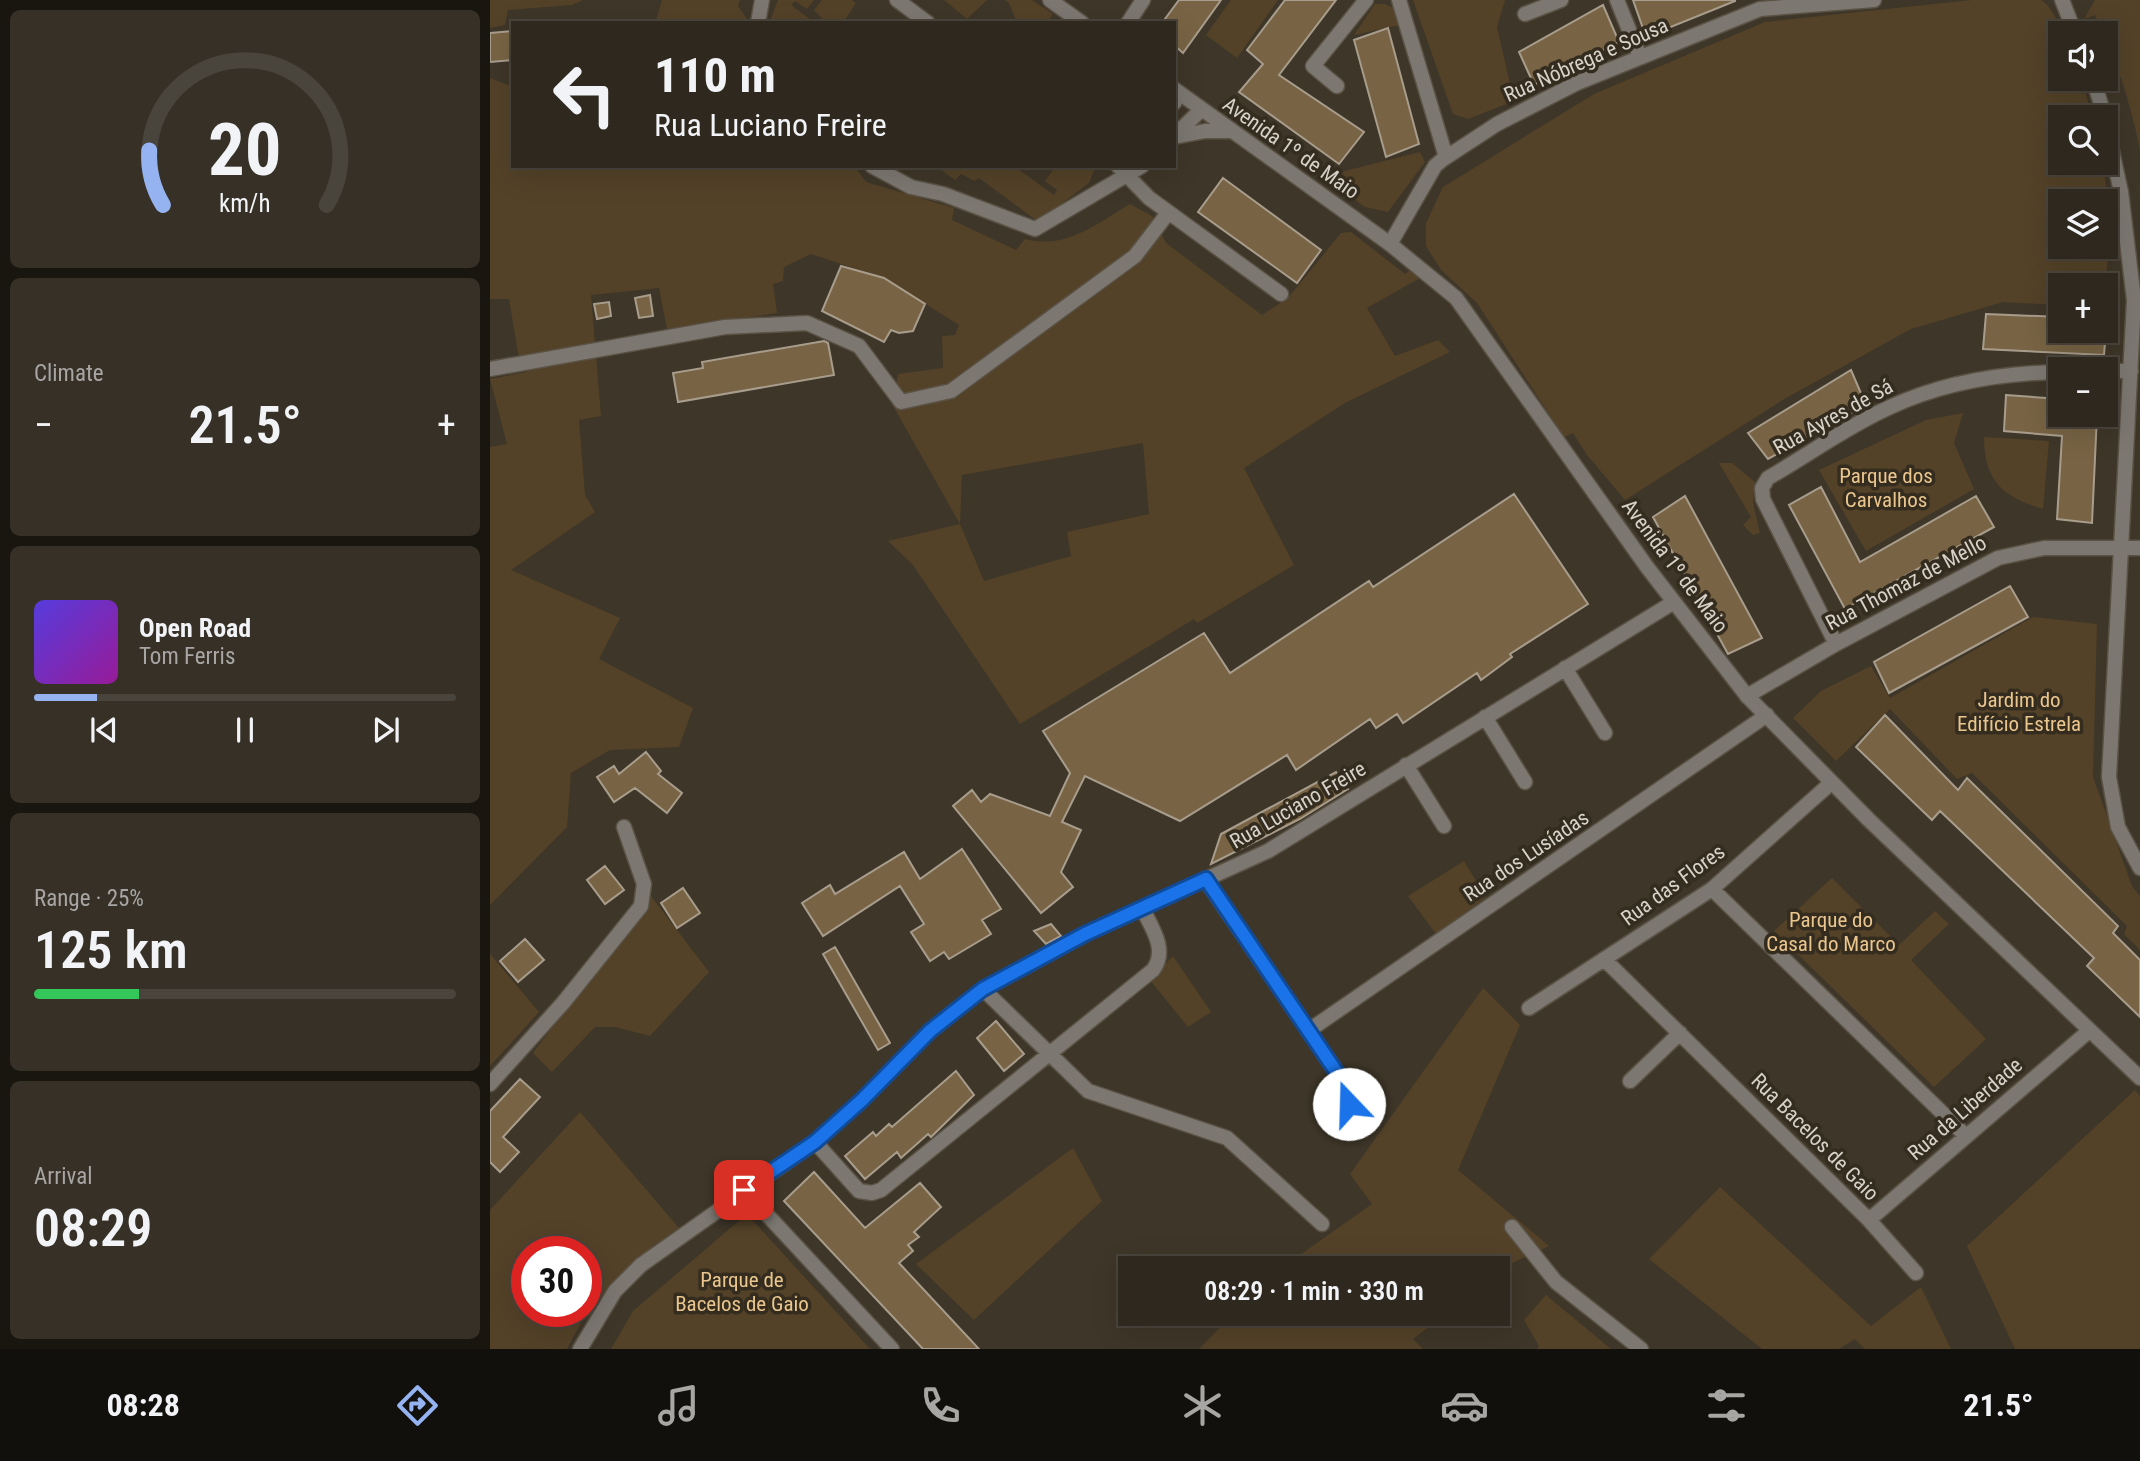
<!DOCTYPE html>
<html lang="en">
<head>
<meta charset="utf-8">
<style>
  :root { --surface:#2e281e; --page:#363027; --text:#f1f3f6; --muted:#a7a6a4; --line:#49443c; --accent:#95b2f1 }
  body { margin:0; font-family:"Roboto Condensed",sans-serif; background:var(--page); color:var(--text); height:100vh; display:flex; flex-direction:column; font-size:26px; white-space:nowrap }
  * { box-sizing:border-box; margin:0 }
  p { font-size:23px; color:var(--muted) }
  .icon { flex:none; width:38px; height:38px; fill:none; stroke:currentColor; stroke-width:2; stroke-linecap:round; stroke-linejoin:round }
  .map { position:relative; flex:1; overflow:hidden }
  .details { display:flex; flex-direction:column; gap:10px; padding:10px; background:#191610; width:490px }
  .details>* { flex:none }
  .banner { position:absolute; left:21px; top:21px; width:665px; height:147px; border-radius:0px; box-shadow:0 7px 28px #0002,0 0 0 2px var(--line); background:#2e281e; color:var(--text); overflow:hidden }
  .tools { position:absolute; left:1558px; top:21px; display:grid; gap:14px }
  .tools a { display:grid; place-items:center; width:70px; height:70px; border-radius:0px; background:var(--surface); box-shadow:0 7px 28px #0002,0 0 0 2px var(--line); font-size:35px }
  .speed { position:absolute; left:21px; top:1236px; display:flex; gap:14px; font-size:35px; font-weight:700; text-align:center }
  .speed>* { display:grid; place-content:center; width:91px; height:91px; border-radius:50%; background:var(--surface); box-shadow:0 7px 28px #0002,0 0 0 2px var(--line); line-height:1 }
  .speed .limit { border:10px solid #d22; background:#fff; color:#111 }
  .pin { position:absolute; display:grid; place-items:center; width:60px; height:60px; color:#fff; margin:-30px; border-radius:14px; box-shadow:0 4px 10px #0006 }
  .me { position:absolute; width:77px; margin:-38px; rotate:339deg; stroke-linejoin:round; filter:drop-shadow(0 0 5px #0008) }
  .turn { display:flex; align-items:center; gap:24px; height:147px; padding:0 28px; font-size:32px }
  .turn .icon { width:91px; height:91px; stroke-width:2.5 }
  .turn b { display:block; font-size:49px; line-height:60px }
  .big { font-size:52px; font-weight:600; line-height:1.1 }
  .details .widget { flex:1; display:flex; flex-direction:column; justify-content:center; gap:10px; min-width:0; padding:0 24px; border-radius:10px; background:var(--page) }
  .details .dial { align-items:center; gap:0 }
  .dial svg { height:182px; overflow:visible; fill:none; stroke:var(--line); stroke-width:7; stroke-linecap:round; text-anchor:middle }
  .dial text { fill:var(--text); stroke:none }
  .song { display:flex; align-items:center; gap:21px }
  .cover { width:84px; height:84px; border-radius:10px; background:linear-gradient(135deg,hsl(250 70% 55%),hsl(300 70% 35%)) }
  .played { height:7px; border-radius:4px; background:linear-gradient(90deg,var(--accent) 15%,var(--line) 15%) }
  .keys { display:flex; justify-content:space-around; direction:ltr }
  .heat { display:flex; justify-content:space-between; align-items:center; font-size:38px; direction:ltr }
  .charge { height:10px; border-radius:5px; background:linear-gradient(90deg,#34c759 25%,var(--line) 0) }
  .trip { position:absolute; left:628px; top:1256px; width:392px; height:70px; border-radius:0px; background:var(--surface); box-shadow:0 7px 28px #0002,0 0 0 2px var(--line); font-weight:600; line-height:70px; text-align:center }
  .dock { display:flex; height:112px; justify-content:space-around; align-items:center; background:#12100c; color:var(--muted) }
  .dock .icon { width:49px; height:49px }
  .dock .selected { color:var(--accent) }
  .dock b { font-size:32px; color:var(--text) }
  main { display:flex; flex:1; min-height:0 }
  .map>svg:first-child { display:block }
</style>
</head>
<body>
<main>
<section class="details">
<div class="widget dial"><svg viewBox="0 0 100 80">
<path d="M14 69A42 42 0 1 1 86 69"/>
<path d="M14 69A42 42 0 0 1 8 45" stroke="#95b2f1"/>
<text x="50" y="56" font-size="32" font-weight="700">20</text>
<text x="50" y="72" font-size="11">km/h</text>
</svg></div>
<div class="widget"><p>Climate</p>
<div class="heat"><a>−</a><b class="big">21.5°</b><a>+</a></div>
</div>
<div class="widget">
<div class="song"><i class="cover"></i><div><b>Open Road</b><p>Tom Ferris</p></div></div>
<div class="played"></div>
<div class="keys"><svg class="icon" aria-label="previous" viewBox="0 0 24 24"><path d="M18 5L8 12l10 7zM5 5v14"/></svg><svg class="icon" aria-label="pause" viewBox="0 0 24 24"><path d="M8 5v14M16 5v14"/></svg><svg class="icon" aria-label="next" viewBox="0 0 24 24"><path d="M6 5l10 7-10 7zM19 5v14"/></svg></div>
</div>
<div class="widget"><p>Range · 25%</p><b class="big">125 km</b><div class="charge"></div></div>
<div class="widget"><p>Arrival</p><b class="big">08:29</b></div>
</section>
<div class="map">
<svg width="1650" height="1349" viewBox="0 0 1650 1349">
  <rect width="100%" height="100%" fill="#3e3628"/>
  <path fill="#534228" fill-rule="evenodd" d="M0 0H93L82 5 18 10 15 25 0 28Z
    M172 0H250L248 6 260 23H165Z
    M288 0H324L317 9 305 1 301 5 325 23H279Z
    M332 0H362L366 3 353 23H336L324 10Z
    M454 0H497L477 19Z
    M515 0H542L563 14 557 23H527L519 3Z
    M741 0H788L747 58 716 35Z
    M923 0H1015L1007 27 1024 101 978 119 963 114Z
    M1482 0H1551C1577 19 1570 50 1570 79H1592L1602 117H1570V163H1613L1621 223 1615 288V285H1570V305L1513 302 1421 329 1296 398 1135 500 1097 455 1083 433 1074 437 987 303 951 270 936 246V223L953 187 1104 94 1275 22ZM1570 201H1615V247H1570Z
    M1605 0H1650V150C1641 103 1625 56 1605 15L1594 19Z
    M885 4H895L903 8 910 25 864 35Z
    M0 78 23 87V166H364L376 182 464 208 462 220 526 250 535 239C576 250 606 224 640 204L662 216 676 243 772 315 798 298 851 233 861 232 915 274 922 269 930 278 877 308 905 356 948 340 960 352 855 403 754 468 804 565 707 623 704 619 530 724 423 565 398 541 470 524 402 404 408 374 453 368 452 336 465 335 469 325 394 278 321 254 294 267 293 281 283 284 287 313 177 329 169 288 101 295 111 416 89 420 95 495 105 512 21 570 130 618 109 659 203 708 189 747 120 750 81 773 77 827 0 905V447L17 444 0 379 37 372 28 353 19 299H0ZM653 443 659 514 577 532 581 556 494 581 470 524 472 475Z
    M930 152 935 162 898 212 875 207 840 182 851 172Z
    M446 166H524L564 195 567 190 555 181 566 166 605 168 599 183 554 217 546 220 489 178 484 181 471 174 465 180Z
    M1473 413 1464 443 1484 489 1376 551 1329 470 1436 420Z
    M1494 437 1559 441 1553 509C1513 497 1494 481 1494 437Z
    M1229 463H1242L1265 482 1263 503 1270 533 1263 535 1253 525 1261 517Z
    M1543 617 1607 624 1603 777 1642 886 1650 896V950L1634 934 1637 926 1482 773 1467 779 1400 709 1346 761 1303 718 1331 691 1381 666 1400 698Z
    M974 861 996 897 946 934 918 896Z
    M1342 878 1409 945 1445 911 1459 924 1421 960 1496 1039 1444 1087 1284 931Z
    M161 896 219 972 160 1036 125 1027H105L62 1072 43 1053Z
    M0 954 49 1012 0 1066Z
    M683 956 721 1012 698 1027 660 980Z
    M993 988 1030 1025 968 1170 1059 1246 1022 1263 1008 1273V1269H790L882 1204 860 1174Z
    M1645 1090 1650 1096V1349H1525L1477 1246Z
    M90 1112 189 1228 163 1246 98 1309 77 1349H0V1210ZM37 1251H96V1311H37Z
    M583 1148 612 1201 484 1320 426 1264Z
    M1230 1187 1381 1326 1431 1287 1461 1349H1375L1365 1339 1349 1349H1272L1159 1259Z
    M257 1214 380 1349H121L143 1311Z
    M1056 1295 1121 1349H1047L1049 1346 1034 1320Z
    M743 1314H955L923 1339 933 1349H709Z"/>
  <path fill="#786444" stroke="#a89d8d" stroke-width="2" d="M689 0H731L693 53 684 45V23H672Z
    M795 0H846L789 75 874 132 849 164 749 92 773 64 757 50Z
    M1143 0H1245V1L1156 37Z
    M1113 5 1129 42 1044 85 1029 52Z
    M898 28 929 144 896 157 864 40Z
    M23 31V60L0 62V33Z
    M733 178 831 250 807 283 708 212Z
    M351 266 394 278 435 304 423 331 409 333 401 330 394 342 332 311Z
    M160 295 163 316 149 318 145 298Z
    M119 302 121 316 107 319 104 304Z
    M1496 314 1570 317V331H1616L1614 355 1493 349Z
    M334 341 338 343 344 375 188 402 183 373 213 368 212 362Z
    M1361 370 1376 405 1278 459 1258 433Z
    M1516 395 1570 399V415H1607L1602 523 1567 519 1572 436 1514 431Z
    M1331 487 1370 562 1486 496 1504 527 1355 609 1299 505Z
    M1024 494 1098 604 1020 654 1022 657 991 680 987 673 913 723 907 714 886 728 880 719 806 770 797 755 690 821 595 776 572 822 591 830 571 872 583 887 551 913 463 806 482 790 491 802 500 794 560 816 580 773 553 731 714 633 740 673 879 581 883 587Z
    M1195 496 1272 638 1238 654 1163 517Z
    M1520 586 1538 617 1399 693 1384 662Z
    M1395 715 1468 790 1477 778 1628 926 1623 933 1650 960V1017L1597 966 1604 958 1450 811 1442 820 1366 747Z
    M156 752 171 771 168 774 192 793 177 813 145 788 124 802 107 777 124 766 129 774Z
    M846 772 858 789 810 819 721 864 731 834Z
    M472 849 511 909 492 920 501 934 459 959 454 952 440 961 421 932 434 924 410 886 333 936 312 903 340 885 345 894 414 852 430 879Z
    M115 866 134 890 115 904 97 880Z
    M193 888 210 913 187 928 171 903Z
    M561 924 571 936 556 944 544 931Z
    M35 939 54 960 28 982 10 961Z
    M345 947 400 1043 388 1050 333 954Z
    M506 1021 534 1054 514 1071 487 1038Z
    M466 1071 484 1095 441 1137 438 1134 411 1158 407 1152 375 1179 355 1156 383 1132 386 1136 399 1124 402 1127Z
    M30 1079 50 1097 13 1137 29 1152 10 1172 0 1162V1111Z
    M324 1172 375 1228 430 1183 451 1207 424 1232 429 1237 418 1245 423 1251 409 1263 489 1349H433L294 1201Z"/>
  <g fill="none" stroke-linecap="round" stroke-linejoin="round">
    <defs>
      <path id="minor" d="M407 0 438 23
        M909 0 956 157
        M1127 0 1150 57
        M1572 0 1585 33
        M1035 14 1071 0
        M268 23 272 0
        M638 23 653 0
        M1603 79 1615 117
        M847 86 823 66 876 0
        M684 103 689 93
        M1615 119 1631 192 1644 300 1619 777 1628 827 1650 868
        M685 135 711 110
        M684 137 715 131H742
        M382 166 421 187 453 194 545 229 652 166
        M628 166 659 198 791 294
        M900 244 945 166 952 160 1007 124 1087 83 1270 9 1384 0
        M0 369 235 327 317 323 369 346 411 402 461 391 645 256 678 213
        M1615 371H1641
        M1346 644 1273 499 1272 488 1278 478C1318 455 1356 427 1398 408 1453 382 1510 373 1570 372
        M1075 668 1115 733
        M1257 696 1346 644 1508 558 1554 548H1650
        M995 717 1035 782
        M916 765 954 826
        M715 879 862 1095
        M1222 889 1476 1136
        M1114 959 1379 1220 1426 1273
        M493 989 598 1091 737 1138 832 1224
        M1039 1008 1222 889 1341 783
        M818 1031 1277 715
        M1140 1081 1190 1033
        M0 1084 73 1003 151 906 154 884 134 827
        M859 1102a9 9 0 1 1 18 0a9 9 0 1 1-18 0Z
        M325 1142 369 1191 382 1193 391 1190 663 970C678 950 662 928 652 908
        M254 1190 402 1349
        M1379 1220 1599 1031
        M1022 1227 1066 1282 1151 1349
        M90 1349 125 1291 151 1265 325 1142 372 1100 440 1031 493 989 595 934 778 851 1184 602"/>
      <path id="tertiary" d="M560 0 592 23
        M684 89 900 244 966 298 1157 567 1257 696 1379 820 1650 1078"/>
    </defs>
    <use href="#minor" stroke="#5a5245" stroke-width="17"/>
    <use href="#tertiary" stroke="#5a5245" stroke-width="17"/>
    <use href="#minor" stroke="#7c7871" stroke-width="14"/>
    <use href="#tertiary" stroke="#7c7871" stroke-width="14"/>
  </g>
  <g fill="none" stroke-linecap="round" stroke-linejoin="round">
    <defs>
      <path id="route" d="M254 1190 325 1142 372 1100 440 1031 493 989 595 934 716 879 862 1095 859 1104"/>
    </defs>
    <use href="#route" stroke="#114b97" stroke-width="18"/>
    <use href="#route" stroke="#1a73e8" stroke-width="12"/>
  </g>
  <g text-anchor="middle" dominant-baseline="central" stroke-width="7" stroke-linejoin="round" paint-order="stroke">
    <g font-size="21" fill="#d7d2c9" stroke="#342c1e">
      <text transform="translate(1096 60) rotate(-24)">Rua Nóbrega e Sousa</text>
      <text transform="translate(801 148) rotate(35)">Avenida 1º de Maio</text>
      <text transform="translate(1343 417) rotate(-29)">Rua Ayres de Sá</text>
      <text transform="translate(1185 566) rotate(53)">Avenida 1º de Maio</text>
      <text transform="translate(1416 583) rotate(-28)">Rua Thomaz de Mello</text>
      <text transform="translate(808 805) rotate(-30)">Rua Luciano Freire</text>
      <text transform="translate(1036 856) rotate(-34)">Rua dos Lusíadas</text>
      <text transform="translate(1183 885) rotate(-36)">Rua das Flores</text>
      <text transform="translate(1475 1109) rotate(-41)">Rua da Liberdade</text>
      <text transform="translate(1325 1137) rotate(45)">Rua Bacelos de Gaio</text>
    </g>
    <g font-size="21" fill="#eac68e" stroke="#342c1e">
      <text x="1396" y="476">Parque dos<tspan x="1396" dy="24">Carvalhos</tspan></text>
      <text x="1529" y="700">Jardim do<tspan x="1529" dy="24">Edifício Estrela</tspan></text>
      <text x="1341" y="920">Parque do<tspan x="1341" dy="24">Casal do Marco</tspan></text>
      <text x="252" y="1280">Parque de<tspan x="252" dy="24">Bacelos de Gaio</tspan></text>
    </g>
  </g>
</svg>
<div class="tools">
<a><svg class="icon" aria-label="sound" viewBox="0 0 24 24"><path d="M4 9h4l5-4v14l-5-4H4zM17 9q2 3 0 6"/></svg></a>
<a><svg class="icon" aria-label="search" viewBox="0 0 24 24"><circle cx="10" cy="10" r="6"/><path d="M15 15l6 6"/></svg></a>
<a><svg class="icon" aria-label="layers" viewBox="0 0 24 24"><path d="M12 4l9 5-9 5-9-5zM3 14l9 5 9-5"/></svg></a>
<a>+</a>
<a>−</a>
</div>
<div class="speed"><div class="limit">30</div></div>
<div class="pin" style="left:254px;top:1190px;background:#d93025"><svg class="icon" aria-label="arrive" viewBox="0 0 24 24"><path d="M6 21V4h12l-3 4 3 4H6"/></svg></div>
<svg class="me" style="left:859px;top:1104px" viewBox="-20 -20 40 40"><circle r="19" fill="#fff"/><path d="M0-13L10 11 0 6-10 11z" fill="#1a73e8"/></svg>
<div class="trip">08:29 · 1 min · 330 m</div>
<div class="banner">
<div class="turn"><svg class="icon" aria-label="left" viewBox="0 0 24 24"><path d="M17 20v-9H6M10 6l-5 5 5 5"/></svg><div><b>110 m</b>Rua Luciano Freire</div></div>
</div>
</div>
</main>
<nav class="dock">
<b>08:28</b>
<svg class="icon selected" aria-label="directions" viewBox="0 0 24 24"><path d="M12 3l9 9-9 9-9-9zM9 14v-3h6M13 9l2 2-2 2"/></svg>
<svg class="icon" aria-label="music" viewBox="0 0 24 24"><path d="M9 18V5l10-2v13"/><circle cx="6" cy="18" r="3"/><circle cx="16" cy="16" r="3"/></svg>
<svg class="icon" aria-label="phone" viewBox="0 0 24 24"><path d="M5 4h4l2 5-3 2q2 4 5 5l2-3 5 2v4C11 20 4 13 5 4z"/></svg>
<svg class="icon" aria-label="climate" viewBox="0 0 24 24"><path d="M12 3v18M4 7l16 10M4 17L20 7"/></svg>
<svg class="icon" aria-label="car" viewBox="0 0 24 24"><path d="M5 17H2v-5l4-1 3-4h7l3 4 3 1v5h-3M9 17h6M6 11h13"/><circle cx="7" cy="17" r="2"/><circle cx="17" cy="17" r="2"/></svg>
<svg class="icon" aria-label="filters" viewBox="0 0 24 24"><path d="M4 7h16M4 17h16"/><circle cx="9" cy="7" r="2"/><circle cx="15" cy="17" r="2"/></svg>
<b>21.5°</b>
</nav>
</body>
</html>
